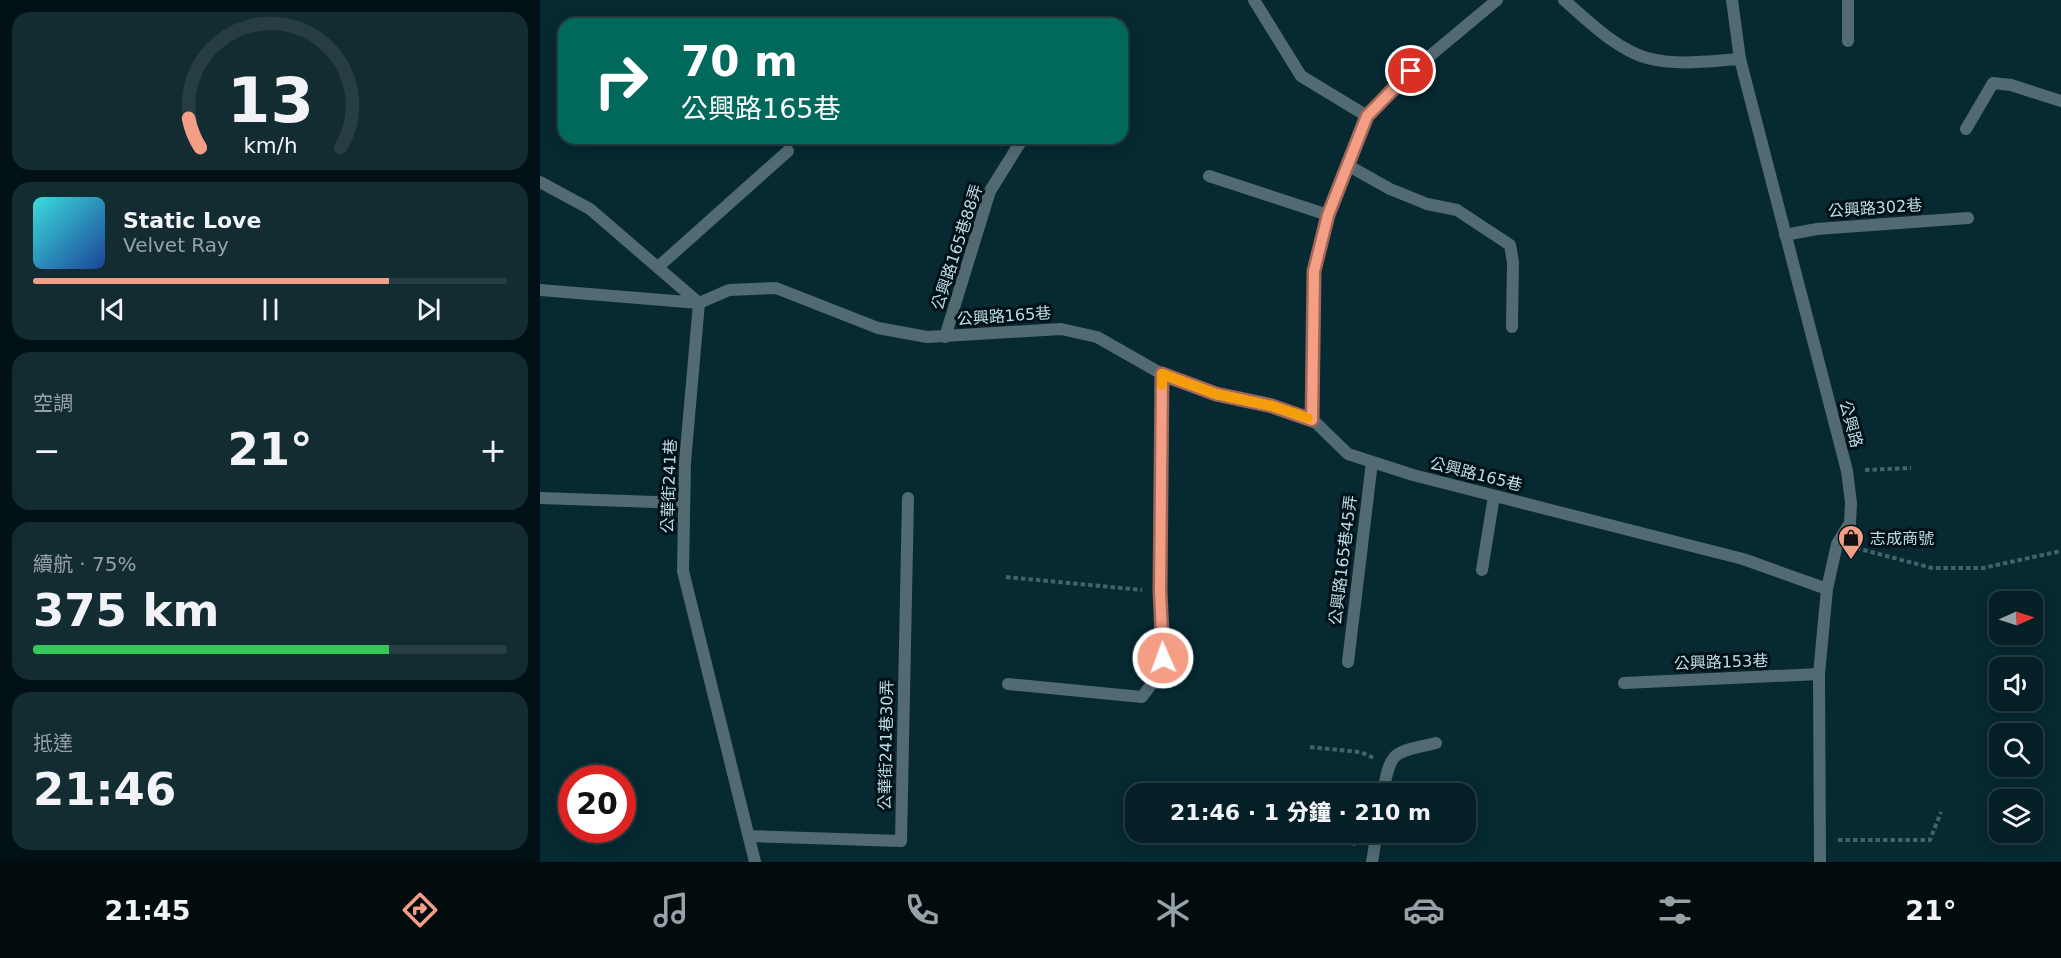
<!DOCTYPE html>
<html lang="zh-TW">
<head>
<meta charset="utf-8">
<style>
  :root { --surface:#041f26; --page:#122c32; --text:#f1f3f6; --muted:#97a2a7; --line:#253d43; --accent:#f49e86 }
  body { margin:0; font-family:"DejaVu Sans","Noto Sans TC",sans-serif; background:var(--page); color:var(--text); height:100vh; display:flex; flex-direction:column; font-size:22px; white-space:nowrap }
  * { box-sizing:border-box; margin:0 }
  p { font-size:20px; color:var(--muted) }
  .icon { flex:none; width:33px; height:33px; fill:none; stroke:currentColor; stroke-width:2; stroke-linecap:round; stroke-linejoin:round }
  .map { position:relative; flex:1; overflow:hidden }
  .drawer { display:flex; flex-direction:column; gap:12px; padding:12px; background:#021115; width:540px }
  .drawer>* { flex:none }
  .guide { position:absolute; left:18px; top:18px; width:570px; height:126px; border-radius:18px; box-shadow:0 3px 15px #0003,0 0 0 2px var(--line); background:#00695c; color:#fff; overflow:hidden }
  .needle { width:39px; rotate:87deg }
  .tools { position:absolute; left:1449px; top:591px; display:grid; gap:12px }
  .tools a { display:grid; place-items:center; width:54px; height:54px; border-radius:12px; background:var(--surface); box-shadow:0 3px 15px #0003,0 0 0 2px var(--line); font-size:30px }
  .speed { position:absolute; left:18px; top:765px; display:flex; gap:12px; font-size:30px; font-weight:700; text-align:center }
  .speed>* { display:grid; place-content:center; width:78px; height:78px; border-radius:50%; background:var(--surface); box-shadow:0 3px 15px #0003,0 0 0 2px var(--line); line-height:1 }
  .speed .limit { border:9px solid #d22; background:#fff; color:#111 }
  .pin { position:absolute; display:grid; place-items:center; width:51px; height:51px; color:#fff; margin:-26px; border:3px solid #fff; border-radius:50%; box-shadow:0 2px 6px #0007 }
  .me { position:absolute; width:66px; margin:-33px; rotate:358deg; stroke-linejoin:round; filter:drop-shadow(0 0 4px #0008) }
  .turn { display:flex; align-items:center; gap:21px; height:126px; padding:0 24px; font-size:27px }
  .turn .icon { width:78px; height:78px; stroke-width:2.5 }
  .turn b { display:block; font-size:42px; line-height:51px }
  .big { font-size:45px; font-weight:800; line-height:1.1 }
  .drawer .widget { flex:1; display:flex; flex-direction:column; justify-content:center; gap:9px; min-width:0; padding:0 21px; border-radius:18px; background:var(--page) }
  .drawer .dial { align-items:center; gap:0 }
  .dial svg { height:156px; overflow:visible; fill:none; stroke:var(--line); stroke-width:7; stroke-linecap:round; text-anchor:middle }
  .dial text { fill:var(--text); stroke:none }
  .song { display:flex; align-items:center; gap:18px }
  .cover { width:72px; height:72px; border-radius:9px; background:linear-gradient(135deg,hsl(180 70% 55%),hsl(220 70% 35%)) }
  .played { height:6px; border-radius:3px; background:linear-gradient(90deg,var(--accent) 75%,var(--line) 75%) }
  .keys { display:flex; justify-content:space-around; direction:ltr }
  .heat { display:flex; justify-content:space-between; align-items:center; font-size:33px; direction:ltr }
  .charge { height:9px; border-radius:4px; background:linear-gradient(90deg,#34c759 75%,var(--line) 0) }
  .trip { position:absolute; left:585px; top:783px; width:351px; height:60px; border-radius:18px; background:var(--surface); box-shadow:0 3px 15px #0003,0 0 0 2px var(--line); font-weight:800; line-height:60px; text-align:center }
  .tabs { display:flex; height:96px; justify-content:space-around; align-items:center; background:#020c0f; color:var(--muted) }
  .tabs .icon { width:42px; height:42px }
  .tabs .selected { color:var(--accent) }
  .tabs b { font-size:27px; color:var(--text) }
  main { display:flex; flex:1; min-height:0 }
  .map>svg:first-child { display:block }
</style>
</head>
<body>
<main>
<section class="drawer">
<div class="widget dial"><svg viewBox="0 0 100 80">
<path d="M14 69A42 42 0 1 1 86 69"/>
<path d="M14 69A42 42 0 0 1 8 54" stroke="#f49e86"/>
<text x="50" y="56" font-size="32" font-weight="700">13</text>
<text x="50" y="72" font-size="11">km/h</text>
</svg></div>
<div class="widget">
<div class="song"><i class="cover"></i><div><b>Static Love</b><p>Velvet Ray</p></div></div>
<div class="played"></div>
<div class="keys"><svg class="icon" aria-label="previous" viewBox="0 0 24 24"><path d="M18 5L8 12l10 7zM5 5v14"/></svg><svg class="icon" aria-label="pause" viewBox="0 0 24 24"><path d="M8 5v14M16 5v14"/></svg><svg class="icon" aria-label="next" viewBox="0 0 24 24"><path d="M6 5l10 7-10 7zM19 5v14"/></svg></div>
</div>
<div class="widget"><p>空調</p>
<div class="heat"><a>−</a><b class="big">21°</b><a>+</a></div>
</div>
<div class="widget"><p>續航 · 75%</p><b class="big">375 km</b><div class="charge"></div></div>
<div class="widget"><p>抵達</p><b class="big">21:46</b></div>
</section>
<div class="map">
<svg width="1521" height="862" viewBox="0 0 1521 862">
  <rect width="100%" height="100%" fill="#062932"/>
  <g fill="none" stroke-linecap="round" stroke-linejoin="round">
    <path stroke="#41636c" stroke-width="4" stroke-dasharray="4.5 3" stroke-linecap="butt" d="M1325 470 1371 468
      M1316 548 1392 568H1443L1521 551
      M466 577 602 590
      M770 747 820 752 834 758
      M760 835 816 844
      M1298 840H1390L1401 812"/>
    <path stroke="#526b72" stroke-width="12" d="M714 0 761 76 827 116
      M1024 0C1047 20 1077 50 1107 58 1137 66 1170 61 1200 59
      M1308 41V0
      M1426 129 1453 83 1471 85 1521 101
      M809 166 850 189 887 204 917 210 970 245 973 262 972 327
      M669 176 788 215
      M0 182 50 209 159 303 145 462 143 571 215 862
      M1245 235 1277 229 1428 218
      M118 267 248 151
      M0 290 159 303 189 290 236 288 338 328 387 337 521 329 557 337 622 374 676 394 732 406 773 420 808 454 873 475 1203 559 1287 589
      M405 337 450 191 483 138
      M773 420 774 271 788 215 827 116 855 85 957 0
      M0 498 144 503
      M942 570 954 496
      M808 662 832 462
      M1084 683 1279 674
      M468 684 602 697 616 678 623 658 620 591 622 374
      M843 794C850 749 854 753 896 743
      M209 836 361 841 368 498
      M832 862 837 832"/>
    <path stroke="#526b72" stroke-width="12" d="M1192 0 1200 59 1307 471 1311 503 1310 523 1297 544 1287 589 1279 674 1280 862"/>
  </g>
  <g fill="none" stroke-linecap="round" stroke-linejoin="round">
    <defs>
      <path id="route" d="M623 658 620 591 622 374 676 394 732 406 772 420 774 271 788 215 827 116 871 71"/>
    </defs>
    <use href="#route" stroke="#9f6757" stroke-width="15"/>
    <use href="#route" stroke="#f49e86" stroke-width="10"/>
    <path stroke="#f59e0b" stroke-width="10" d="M622 385V374L676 394 732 406 768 418"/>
  </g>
  <defs>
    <symbol id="shop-pin" viewBox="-11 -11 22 30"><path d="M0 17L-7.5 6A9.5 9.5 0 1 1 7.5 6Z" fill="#f49e86" stroke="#001117"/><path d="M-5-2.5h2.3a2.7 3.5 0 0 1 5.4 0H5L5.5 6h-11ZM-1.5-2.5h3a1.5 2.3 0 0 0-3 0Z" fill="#111"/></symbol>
  </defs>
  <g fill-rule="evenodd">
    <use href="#shop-pin" x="1296" y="523" width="30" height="40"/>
  </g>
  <g text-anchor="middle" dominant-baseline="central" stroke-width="6" stroke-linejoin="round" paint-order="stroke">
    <g font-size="16" fill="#bddce5" stroke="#001117">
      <text transform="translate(1335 208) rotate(-4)">公興路302巷</text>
      <text transform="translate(417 247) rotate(-72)">公興路165巷88弄</text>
      <text transform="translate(464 316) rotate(-4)">公興路165巷</text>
      <text transform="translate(1311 424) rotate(75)">公興路</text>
      <text transform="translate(936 474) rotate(14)">公興路165巷</text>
      <text transform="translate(129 486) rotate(-88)">公華街241巷</text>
      <text transform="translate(803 560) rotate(-83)">公興路165巷45弄</text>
      <text transform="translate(1181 662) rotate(-2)">公興路153巷</text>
      <text transform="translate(346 745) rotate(-89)">公華街241巷30弄</text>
    </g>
    <g font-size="16" fill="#bddce5" stroke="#001117" text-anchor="start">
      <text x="1330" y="538">志成商號</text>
    </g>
  </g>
</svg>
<div class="tools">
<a><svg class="needle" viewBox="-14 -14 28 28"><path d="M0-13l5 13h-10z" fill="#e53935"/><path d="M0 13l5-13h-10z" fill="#97a2a7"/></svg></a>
<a><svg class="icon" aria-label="sound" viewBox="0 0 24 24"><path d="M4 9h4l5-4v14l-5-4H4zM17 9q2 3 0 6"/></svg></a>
<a><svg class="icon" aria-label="search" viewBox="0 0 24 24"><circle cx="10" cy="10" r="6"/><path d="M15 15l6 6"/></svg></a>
<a><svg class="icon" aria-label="layers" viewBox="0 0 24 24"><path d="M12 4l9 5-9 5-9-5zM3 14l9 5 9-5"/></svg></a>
</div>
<div class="speed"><div class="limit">20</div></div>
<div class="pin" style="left:871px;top:71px;background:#d93025"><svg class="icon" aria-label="arrive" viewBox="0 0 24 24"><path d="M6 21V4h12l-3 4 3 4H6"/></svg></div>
<svg class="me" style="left:623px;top:658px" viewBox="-20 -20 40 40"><circle r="17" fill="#f49e86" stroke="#fff" stroke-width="3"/><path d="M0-11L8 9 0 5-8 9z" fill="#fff"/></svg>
<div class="trip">21:46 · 1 分鐘 · 210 m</div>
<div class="guide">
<div class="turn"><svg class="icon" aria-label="right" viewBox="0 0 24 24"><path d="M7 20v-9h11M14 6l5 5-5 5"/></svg><div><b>70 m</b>公興路165巷</div></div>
</div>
</div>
</main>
<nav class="tabs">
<b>21:45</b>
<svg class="icon selected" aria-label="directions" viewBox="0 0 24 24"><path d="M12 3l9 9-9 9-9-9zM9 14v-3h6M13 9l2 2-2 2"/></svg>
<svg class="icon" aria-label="music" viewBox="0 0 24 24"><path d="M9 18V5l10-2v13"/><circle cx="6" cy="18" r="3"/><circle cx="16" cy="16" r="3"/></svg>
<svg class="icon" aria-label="phone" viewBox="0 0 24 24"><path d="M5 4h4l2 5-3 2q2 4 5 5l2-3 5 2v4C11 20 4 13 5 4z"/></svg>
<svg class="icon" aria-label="climate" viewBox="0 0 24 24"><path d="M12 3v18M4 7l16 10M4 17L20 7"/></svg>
<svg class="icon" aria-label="car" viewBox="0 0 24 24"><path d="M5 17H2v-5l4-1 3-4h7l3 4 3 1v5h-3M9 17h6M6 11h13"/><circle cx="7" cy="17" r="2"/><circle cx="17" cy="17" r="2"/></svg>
<svg class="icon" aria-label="filters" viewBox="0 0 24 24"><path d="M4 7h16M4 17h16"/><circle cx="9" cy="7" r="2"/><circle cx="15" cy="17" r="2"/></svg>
<b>21°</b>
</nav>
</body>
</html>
